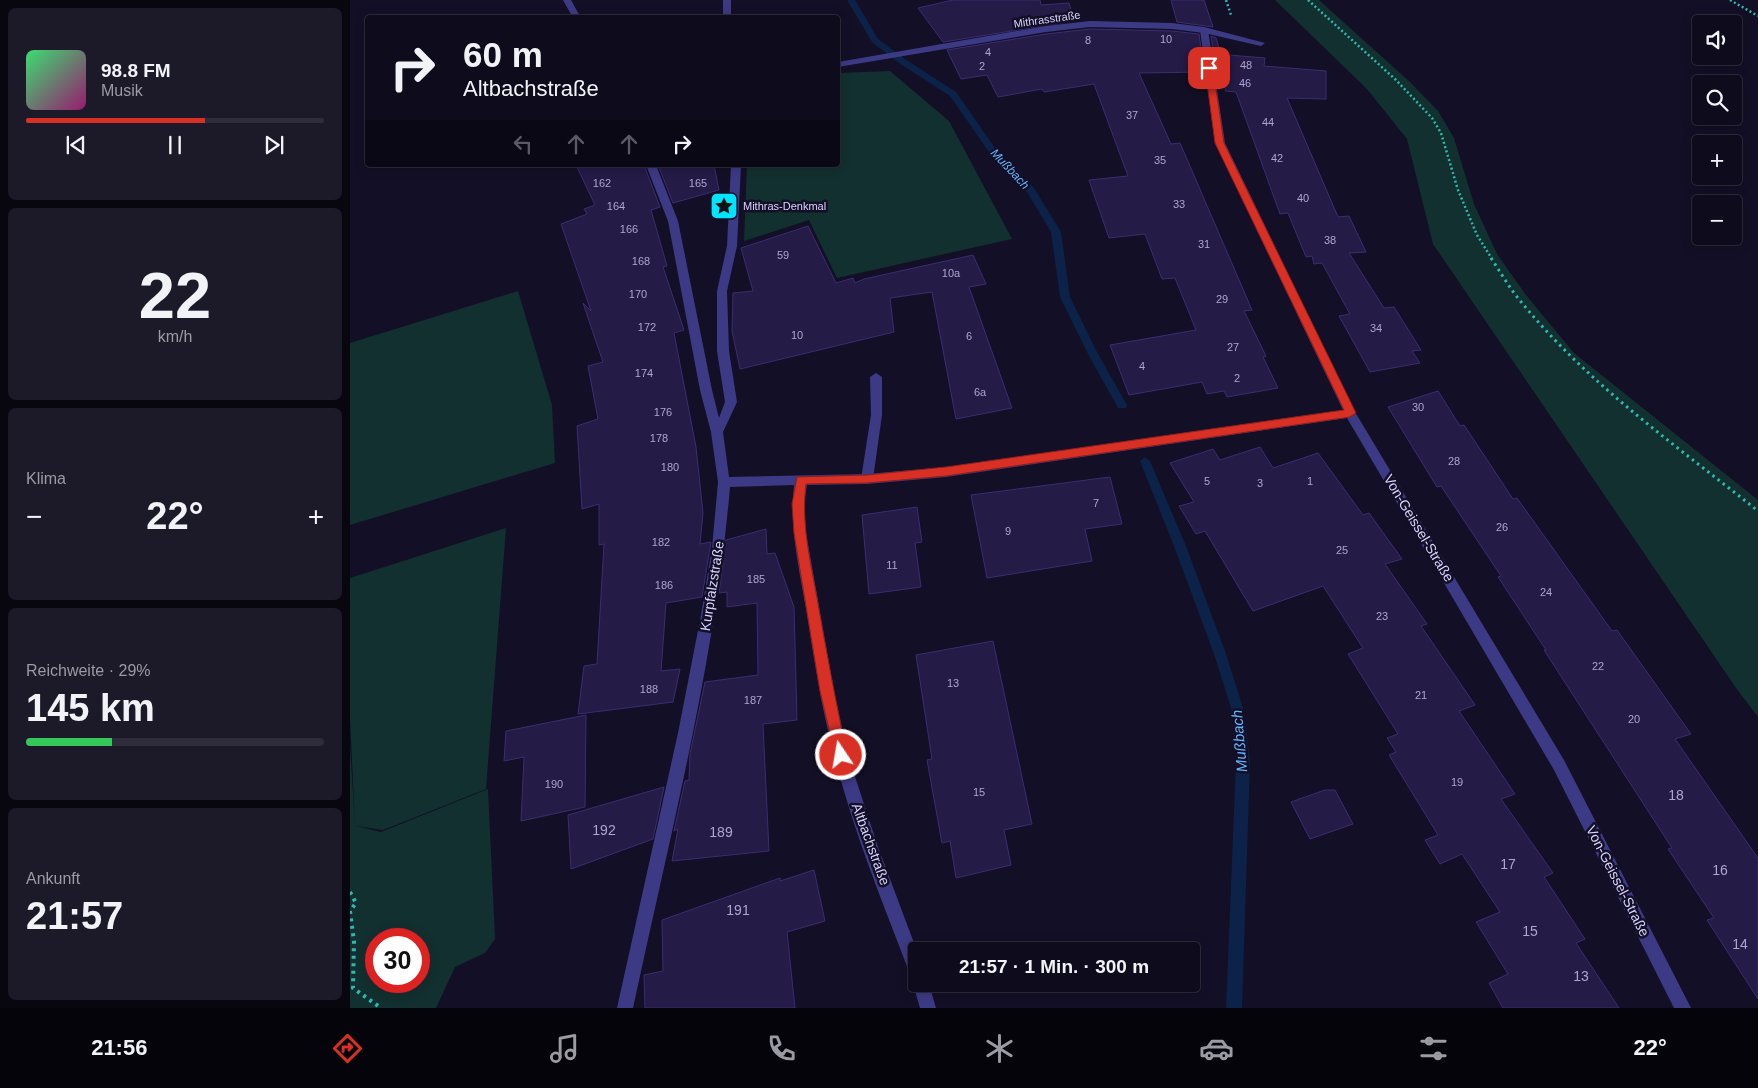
<!DOCTYPE html>
<html lang="de">
<head>
<meta charset="utf-8">
<style>
  :root { --surface:#0e0b1c; --page:#1c1929; --text:#f1f3f6; --muted:#9b9ba3; --line:#2e2b3b; --accent:#d93025 }
  body { margin:0; font-family:Helvetica,sans-serif; background:var(--page); color:var(--text); height:100vh; display:flex; flex-direction:column; font-size:19px; white-space:nowrap }
  * { box-sizing:border-box; margin:0 }
  p { font-size:16px; color:var(--muted) }
  .icon { flex:none; width:28px; height:28px; fill:none; stroke:currentColor; stroke-width:2; stroke-linecap:round; stroke-linejoin:round }
  .map { position:relative; flex:1; overflow:hidden }
  .side { display:flex; flex-direction:column; gap:8px; padding:8px; background:#08060f; width:350px }
  .side>* { flex:none }
  .hud { position:absolute; left:15px; top:15px; width:475px; height:152px; border-radius:5px; box-shadow:0 2px 12px #0003,0 0 0 1px var(--line); background:#0e0b1c; color:var(--text); overflow:hidden }
  .buttons { position:absolute; left:1342px; top:15px; display:grid; gap:10px }
  .buttons a { display:grid; place-items:center; width:50px; height:50px; border-radius:5px; background:var(--surface); box-shadow:0 2px 12px #0003,0 0 0 1px var(--line); font-size:25px }
  .speed { position:absolute; left:15px; top:928px; display:flex; gap:10px; font-size:25px; font-weight:700; text-align:center }
  .speed>* { display:grid; place-content:center; width:65px; height:65px; border-radius:50%; background:var(--surface); box-shadow:0 2px 12px #0003,0 0 0 1px var(--line); line-height:1 }
  .speed .limit { border:8px solid #d22; background:#fff; color:#111 }
  .pin { position:absolute; display:grid; place-items:center; width:42px; height:42px; color:#fff; margin:-21px; border-radius:10px; box-shadow:0 2px 8px #0006 }
  .me { position:absolute; width:55px; margin:-28px; rotate:348deg; stroke-linejoin:round; filter:drop-shadow(0 0 4px #0008) }
  .turn { display:flex; align-items:center; gap:18px; height:105px; padding:0 15px; font-size:22px }
  .turn .icon { width:65px; height:65px; stroke-width:2.5 }
  .turn b { display:block; font-size:35px; line-height:42px }
  .lanes { display:flex; align-items:center; height:48px; padding:0 15px; background:#0003; justify-content:center; gap:25px; direction:ltr }
  .lanes .off { opacity:.35 }
  .big { font-size:38px; font-weight:700; line-height:1.1 }
  .side .widget { flex:1; display:flex; flex-direction:column; justify-content:center; gap:8px; min-width:0; padding:0 18px; border-radius:8px; background:var(--page) }
  .side .dial { align-items:center; gap:0 }
  .dial b { font-size:65px; line-height:1 }
  .song { display:flex; align-items:center; gap:15px }
  .cover { width:60px; height:60px; border-radius:8px; background:linear-gradient(135deg,hsl(140 70% 55%),hsl(320 70% 35%)) }
  .played { height:5px; border-radius:2px; background:linear-gradient(90deg,var(--accent) 60%,var(--line) 60%) }
  .keys { display:flex; justify-content:space-around; direction:ltr }
  .heat { display:flex; justify-content:space-between; align-items:center; font-size:28px; direction:ltr }
  .charge { height:8px; border-radius:4px; background:linear-gradient(90deg,#34c759 29%,var(--line) 0) }
  .trip { position:absolute; left:558px; top:942px; width:292px; height:50px; border-radius:5px; background:var(--surface); box-shadow:0 2px 12px #0003,0 0 0 1px var(--line); font-weight:700; line-height:50px; text-align:center }
  .menu { display:flex; height:80px; justify-content:space-around; align-items:center; background:#06040b; color:var(--muted) }
  .menu .icon { width:35px; height:35px }
  .menu .selected { color:var(--accent) }
  .menu b { font-size:22px; color:var(--text) }
  main { display:flex; flex:1; min-height:0 }
  .map>svg:first-child { display:block }
</style>
</head>
<body>
<main>
<section class="side">
<div class="widget">
<div class="song"><i class="cover"></i><div><b>98.8 FM</b><p>Musik</p></div></div>
<div class="played"></div>
<div class="keys"><svg class="icon" aria-label="previous" viewBox="0 0 24 24"><path d="M18 5L8 12l10 7zM5 5v14"/></svg><svg class="icon" aria-label="pause" viewBox="0 0 24 24"><path d="M8 5v14M16 5v14"/></svg><svg class="icon" aria-label="next" viewBox="0 0 24 24"><path d="M6 5l10 7-10 7zM19 5v14"/></svg></div>
</div>
<div class="widget dial"><b>22</b><p>km/h</p></div>
<div class="widget"><p>Klima</p>
<div class="heat"><a>−</a><b class="big">22°</b><a>+</a></div>
</div>
<div class="widget"><p>Reichweite · 29%</p><b class="big">145 km</b><div class="charge"></div></div>
<div class="widget"><p>Ankunft</p><b class="big">21:57</b></div>
</section>
<div class="map">
<svg width="1408" height="1008" viewBox="0 0 1408 1008">
  <rect width="100%" height="100%" fill="#130f26"/>
  <path fill="#12302f" fill-rule="evenodd" d="M925 0H969L1060 82 1088 111 1104 138 1124 204 1147 254 1176 295 1224 353 1408 500V717L1386 688 1083 244 1057 139 1017 89Z
    M540 71 599 121 662 239 487 278 459 220 394 241 397 165H488V73Z
    M168 291 202 405 205 463 0 525V343Z
    M156 528 136 789 33 830 6 826 31 832 138 789 145 939 135 953 105 967 86 1008H0V747L5 823 0 718V578ZM26 939H69V981H26Z"/>
  <g fill="none" stroke-linecap="round" stroke-linejoin="round">
    <path fill="#0c2248" fill-rule="evenodd" d="M497 0H505L528 39 555 59 606 92 645 148 684 188 711 232 720 297 748 354 777 405 776 408H768L738 354 710 297 701 232 677 192 639 152 600 96 549 63 522 42Z
      M795 457 800 461 836 546 876 654 894 711 900 762 892 1008H876L886 762 882 711 864 654 824 546 790 461Z"/>
  </g>
  <path fill="#241b47" stroke="#3b2d73" d="M603 0H690L691 5 719 3 724 21 593 42 568 8Z
    M821 0H854L863 27 827 22Z
    M740 29 822 31 849 34 854 72 789 73 821 144 830 143 902 310 894 311 916 356 913 357 928 388 877 397 874 391 857 394 852 382 779 395 760 345 846 330 825 278 812 279 795 234 759 238 739 180 778 176 744 84 694 92 692 89 648 97 637 75 611 79 597 50 696 34Z
    M861 36 866 38 876 72H866Z
    M879 55 915 58 914 66 976 71V99L937 98 988 217 999 216 1016 252 999 253 1034 308 1044 307 1071 350 1062 351 1070 363 1020 372 989 316 1000 314 972 263 964 264 962 256 956 257 938 213 930 214 886 92 875 91Z
    M226 165H294L310 207 301 210 317 266 313 267 334 330 324 333 346 447 353 513 350 544 361 542 352 597 316 603 311 671 330 669 323 702 228 714 234 666 247 664 254 544 249 545V504L232 509 227 426 248 419 238 366 253 362 233 303 241 311 211 224 237 214 234 209 245 205Z
    M308 165H364L369 190 323 203Z
    M458 226 486 283 503 278 505 283 514 279 623 255 636 284 619 287 662 408 606 419 582 292 540 298 544 332 390 369 382 331 383 293 403 291 391 248Z
    M1088 391 1110 426 1114 425 1163 499 1167 498 1262 631 1267 630 1341 734 1325 739 1408 858V999L1357 920 1364 918 1318 849 1322 848 1194 650H1196L1148 577 1151 576 1091 486 1087 487 1038 407Z
    M910 447 923 468 968 453 1013 515 1019 513 1052 559 1035 564 1077 624 1071 626 1125 705 1109 711 1165 794 1151 799 1203 873 1194 877 1235 939 1226 943 1269 1008H1153L1139 983 1158 974 1126 922 1150 912 1112 854 1090 864 1075 840 1088 835 1039 755 1046 752 1037 738 1048 734 998 654 1013 648 973 586 903 611 855 531 846 534 829 506 844 502 820 463 863 449 870 460Z
    M760 477 772 524 735 529 742 561 637 578 621 495Z
    M567 507 572 542 565 543 571 587 519 594 512 515Z
    M416 529 417 554 425 553 444 607 447 720 413 724 419 851 322 861 328 829 324 831 335 781 339 780 340 754 355 682 408 675 407 603 377 607V592L369 593 376 540Z
    M643 641 682 824 654 830 661 865 606 878 600 841 592 843 577 760 582 759 566 655Z
    M236 715 235 807 171 821 174 757 154 761 156 731Z
    M314 787 303 839 221 869 218 815Z
    M975 790H985L1003 824 960 839 941 802Z
    M464 870 475 921 437 932 445 1008H295L294 975 313 971 312 920 430 878V881Z"/>
  <g fill="none" stroke-linecap="round" stroke-linejoin="round">
    <path stroke="#2fb8b0" stroke-width="2.5" stroke-dasharray="2 2.5" stroke-linecap="butt" d="M876 0 881 15
      M958 0 1046 80 1082 118 1091 133 1108 190 1127 235 1142 259
      M1380 0 1408 16"/>
    <path stroke="#2fb8b0" stroke-width="3" stroke-dasharray="2.5 4" stroke-linecap="butt" d="M1141 258C1149 270 1156 282 1164 293 1232 380 1323 443 1408 511"/>
    <path stroke="#2fb8b0" stroke-width="4" stroke-dasharray="3 4.5" stroke-linecap="butt" d="M0 892 6 903 0 911
      M0 911 4 941 3 988 31 1008"/>
    <path fill="#3d3a85" fill-rule="evenodd" d="M854 27 858 30 875 143 870 146 865 143 850 30Z
      M526 373 532 377V415L523 479 521 482H513L511 479 521 415 520 377Z"/>
    <path fill="#3d3a85" fill-rule="evenodd" d="M213 0H221L231 18H223Z
      M373 0H381V18H373Z
      M740 21 822 23 854 27 915 43 911 46 854 33 822 29 740 27 696 32 488 67V62L696 26Z
      M870 140 875 143 1005 412 1214 760 1341 1008H1324L1204 770 997 418 596 477 517 484 457 485 454 504 456 533 484 691 498 755 528 847 567 951 566 977 560 975 558 969C531 898 502 828 484 754 471 707 464 658 456 609 449 568 439 527 444 485L380 487C365 663 320 835 283 1008H267L328 733 351 615 362 548 368 482 361 432 350 390 318 221 296 165H306L328 221 362 390 369 418 375 402 367 351V291L377 246 381 165H391L387 246 377 291 379 351 387 402 373 432 379 477 517 474 596 467 993 410 865 143Z
      M565 978 566 984H579L586 1008H570L563 984Z"/>
  </g>
  <path fill="#d93025" stroke="#8d1f18" d="M859 65 863 68 874 143 1006 413 1000 417 596 476 517 483 456 484C451 522 460 560 467 598 476 650 486 703 497 755L495 759 491 761 486 759 470 691 444 533 442 504 447 477 517 475 596 467 994 410 865 143 855 68Z"/>
  <defs>
    <symbol id="sight-square" viewBox="-11 -11 22 22"><rect x="-9" y="-9" width="18" height="18" rx="4" fill="#00e5ff" stroke="#130f26"/><path d="M0-6L1.8-2.2L6-1.7L2.9 1.2L3.7 5.4L0 3.3L-3.7 5.4L-2.9 1.2L-6-1.7L-1.8-2.2Z" fill="#111"/></symbol>
  </defs>
  <g fill-rule="evenodd">
    <use href="#sight-square" x="358" y="190" width="32" height="32"/>
  </g>
  <g text-anchor="middle" dominant-baseline="central" stroke-width="5" stroke-linejoin="round" paint-order="stroke">
    <g font-size="11" fill="#d9d4ff" stroke="#130f26">
      <text transform="translate(697 19) rotate(-8)">Mithrasstraße</text>
    </g>
    <g font-size="11" fill="#aca6d1">
      <text x="816" y="39">10</text>
      <text x="738" y="40">8</text>
      <text x="638" y="52">4</text>
      <text x="896" y="65">48</text>
      <text x="632" y="66">2</text>
      <text x="895" y="83">46</text>
      <text x="782" y="115">37</text>
      <text x="918" y="122">44</text>
      <text x="927" y="158">42</text>
      <text x="810" y="160">35</text>
      <text x="252" y="183">162</text>
      <text x="348" y="183">165</text>
      <text x="953" y="198">40</text>
      <text x="829" y="204">33</text>
      <text x="266" y="206">164</text>
      <text x="279" y="229">166</text>
      <text x="980" y="240">38</text>
      <text x="854" y="244">31</text>
      <text x="433" y="255">59</text>
      <text x="291" y="261">168</text>
      <text x="601" y="273">10a</text>
      <text x="288" y="294">170</text>
      <text x="872" y="299">29</text>
      <text x="297" y="327">172</text>
      <text x="1026" y="328">34</text>
      <text x="447" y="335">10</text>
      <text x="619" y="336">6</text>
      <text x="883" y="347">27</text>
      <text x="792" y="366">4</text>
      <text x="294" y="373">174</text>
      <text x="887" y="378">2</text>
      <text x="630" y="392">6a</text>
      <text x="1068" y="407">30</text>
      <text x="313" y="412">176</text>
      <text x="309" y="438">178</text>
      <text x="1104" y="461">28</text>
      <text x="320" y="467">180</text>
      <text x="857" y="481">5</text>
      <text x="960" y="481">1</text>
      <text x="910" y="483">3</text>
      <text x="746" y="503">7</text>
      <text x="1152" y="527">26</text>
      <text x="658" y="531">9</text>
      <text x="311" y="542">182</text>
      <text x="992" y="550">25</text>
      <text x="542" y="565">11</text>
      <text x="406" y="579">185</text>
      <text x="314" y="585">186</text>
      <text x="1196" y="592">24</text>
      <text x="1032" y="616">23</text>
      <text x="1248" y="666">22</text>
      <text x="603" y="683">13</text>
      <text x="299" y="689">188</text>
      <text x="1071" y="695">21</text>
      <text x="403" y="700">187</text>
      <text x="1284" y="719">20</text>
      <text x="1107" y="782">19</text>
      <text x="204" y="784">190</text>
      <text x="629" y="792">15</text>
    </g>
    <g font-size="11" fill="#d9d4ff" stroke="#130f26" text-anchor="start">
      <text x="393" y="206">Mithras-Denkmal</text>
    </g>
    <g font-size="12" font-style="italic" fill="#62b6ff" stroke="#130f26">
      <text transform="translate(660 169) rotate(47)">Mußbach</text>
    </g>
    <g font-size="14" fill="#d9d4ff" stroke="#130f26">
      <text transform="translate(1069 528) rotate(59)">Von-Geissel-Straße</text>
      <text transform="translate(362 586) rotate(-81)">Kurpfalzstraße</text>
      <text transform="translate(521 844) rotate(70)">Altbachstraße</text>
      <text transform="translate(1268 881) rotate(63)">Von-Geissel-Straße</text>
    </g>
    <g font-size="14" fill="#aca6d1">
      <text x="1326" y="795">18</text>
      <text x="254" y="830">192</text>
      <text x="371" y="832">189</text>
      <text x="1158" y="864">17</text>
      <text x="1370" y="870">16</text>
      <text x="388" y="910">191</text>
      <text x="1180" y="931">15</text>
      <text x="1390" y="944">14</text>
      <text x="1231" y="976">13</text>
    </g>
    <g font-size="15" font-style="italic" fill="#62b6ff" stroke="#130f26">
      <text transform="translate(889 741) rotate(-95)">Mußbach</text>
    </g>
  </g>
</svg>
<div class="buttons">
<a><svg class="icon" aria-label="sound" viewBox="0 0 24 24"><path d="M4 9h4l5-4v14l-5-4H4zM17 9q2 3 0 6"/></svg></a>
<a><svg class="icon" aria-label="search" viewBox="0 0 24 24"><circle cx="10" cy="10" r="6"/><path d="M15 15l6 6"/></svg></a>
<a>+</a>
<a>−</a>
</div>
<div class="speed"><div class="limit">30</div></div>
<div class="pin" style="left:859px;top:68px;background:#d93025"><svg class="icon" aria-label="arrive" viewBox="0 0 24 24"><path d="M6 21V4h12l-3 4 3 4H6"/></svg></div>
<svg class="me" style="left:491px;top:755px" viewBox="-20 -20 40 40"><circle r="17" fill="#d93025" stroke="#fff" stroke-width="3"/><path d="M0-11L8 9 0 5-8 9z" fill="#fff"/></svg>
<div class="trip">21:57 · 1 Min. · 300 m</div>
<div class="hud">
<div class="turn"><svg class="icon" aria-label="right" viewBox="0 0 24 24"><path d="M7 20v-9h11M14 6l5 5-5 5"/></svg><div><b>60 m</b>Altbachstraße</div></div>
<div class="lanes"><svg class="icon off" aria-label="left" viewBox="0 0 24 24"><path d="M17 20v-9H6M10 6l-5 5 5 5"/></svg><svg class="icon off" aria-label="ahead" viewBox="0 0 24 24"><path d="M12 20V5M6 11l6-6 6 6"/></svg><svg class="icon off" aria-label="ahead" viewBox="0 0 24 24"><path d="M12 20V5M6 11l6-6 6 6"/></svg><svg class="icon" aria-label="right" viewBox="0 0 24 24"><path d="M7 20v-9h11M14 6l5 5-5 5"/></svg></div>
</div>
</div>
</main>
<nav class="menu">
<b>21:56</b>
<svg class="icon selected" aria-label="directions" viewBox="0 0 24 24"><path d="M12 3l9 9-9 9-9-9zM9 14v-3h6M13 9l2 2-2 2"/></svg>
<svg class="icon" aria-label="music" viewBox="0 0 24 24"><path d="M9 18V5l10-2v13"/><circle cx="6" cy="18" r="3"/><circle cx="16" cy="16" r="3"/></svg>
<svg class="icon" aria-label="phone" viewBox="0 0 24 24"><path d="M5 4h4l2 5-3 2q2 4 5 5l2-3 5 2v4C11 20 4 13 5 4z"/></svg>
<svg class="icon" aria-label="climate" viewBox="0 0 24 24"><path d="M12 3v18M4 7l16 10M4 17L20 7"/></svg>
<svg class="icon" aria-label="car" viewBox="0 0 24 24"><path d="M5 17H2v-5l4-1 3-4h7l3 4 3 1v5h-3M9 17h6M6 11h13"/><circle cx="7" cy="17" r="2"/><circle cx="17" cy="17" r="2"/></svg>
<svg class="icon" aria-label="filters" viewBox="0 0 24 24"><path d="M4 7h16M4 17h16"/><circle cx="9" cy="7" r="2"/><circle cx="15" cy="17" r="2"/></svg>
<b>22°</b>
</nav>
</body>
</html>
